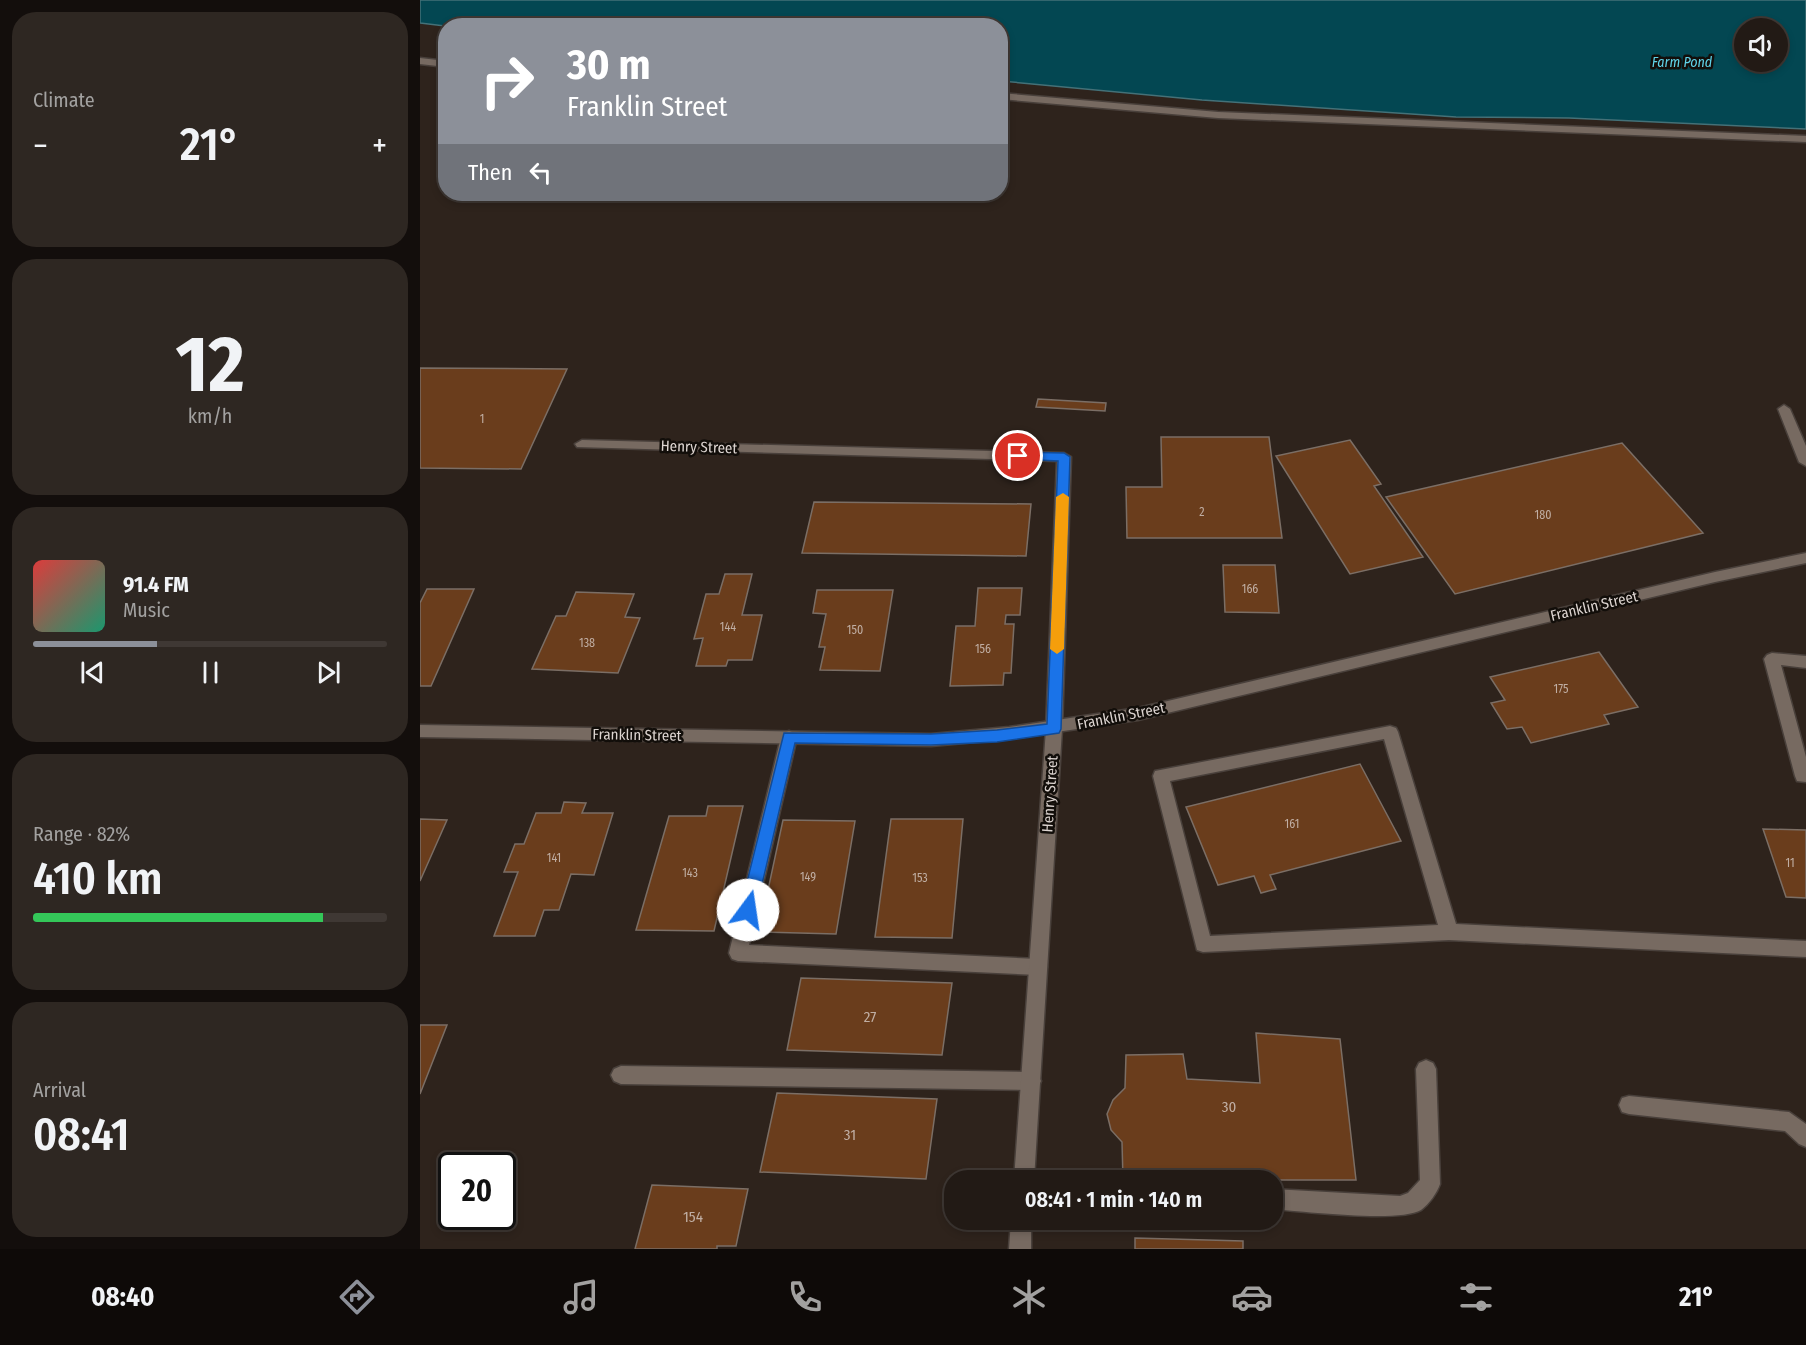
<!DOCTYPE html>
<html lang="en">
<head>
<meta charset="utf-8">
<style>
  :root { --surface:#221a15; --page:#2e2722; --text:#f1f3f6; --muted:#a2a1a0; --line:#3f3834; --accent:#8c9099 }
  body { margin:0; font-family:"Fira Sans Condensed",sans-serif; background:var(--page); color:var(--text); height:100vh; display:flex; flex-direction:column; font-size:22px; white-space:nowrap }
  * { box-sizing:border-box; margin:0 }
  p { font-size:20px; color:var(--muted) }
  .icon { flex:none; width:33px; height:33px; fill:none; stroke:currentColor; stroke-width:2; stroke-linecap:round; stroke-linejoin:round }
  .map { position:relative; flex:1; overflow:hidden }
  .sheet { display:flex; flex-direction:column; gap:12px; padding:12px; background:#130e0c; width:420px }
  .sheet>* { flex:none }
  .top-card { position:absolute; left:18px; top:18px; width:570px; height:183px; border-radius:24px; box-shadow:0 3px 9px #0003,0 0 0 2px var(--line); background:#8c9099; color:#fff; overflow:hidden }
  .controls { position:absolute; left:1314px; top:18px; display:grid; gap:12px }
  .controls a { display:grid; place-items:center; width:54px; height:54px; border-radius:50%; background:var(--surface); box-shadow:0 3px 9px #0003,0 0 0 2px var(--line); font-size:30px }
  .speed { position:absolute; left:18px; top:1152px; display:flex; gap:12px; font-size:30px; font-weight:700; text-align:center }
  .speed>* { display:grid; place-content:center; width:78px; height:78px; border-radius:50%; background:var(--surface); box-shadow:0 3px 9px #0003,0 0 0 2px var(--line); line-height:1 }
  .speed .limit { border:3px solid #111; border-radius:9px; background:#fff; color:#111 }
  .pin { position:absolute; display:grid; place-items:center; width:51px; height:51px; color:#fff; margin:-26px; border:3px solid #fff; border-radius:50%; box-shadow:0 2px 6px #0007 }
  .me { position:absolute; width:66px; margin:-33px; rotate:14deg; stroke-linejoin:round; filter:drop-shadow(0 0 4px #0008) }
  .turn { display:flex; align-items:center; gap:21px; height:126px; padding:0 30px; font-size:27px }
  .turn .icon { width:78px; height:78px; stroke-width:2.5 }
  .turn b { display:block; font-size:42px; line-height:51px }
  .then { display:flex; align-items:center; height:57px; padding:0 30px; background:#0003; gap:12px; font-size:22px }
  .big { font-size:45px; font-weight:600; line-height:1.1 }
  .sheet .widget { flex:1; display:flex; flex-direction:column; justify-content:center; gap:9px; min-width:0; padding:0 21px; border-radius:24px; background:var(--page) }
  .sheet .dial { align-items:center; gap:0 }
  .dial b { font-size:78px; line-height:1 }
  .song { display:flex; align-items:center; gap:18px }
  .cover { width:72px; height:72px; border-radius:9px; background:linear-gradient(135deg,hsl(0 70% 55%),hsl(160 70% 35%)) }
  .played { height:6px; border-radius:3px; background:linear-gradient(90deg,var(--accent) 35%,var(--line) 35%) }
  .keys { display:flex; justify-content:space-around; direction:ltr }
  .heat { display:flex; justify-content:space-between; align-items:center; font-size:33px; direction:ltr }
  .charge { height:9px; border-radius:4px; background:linear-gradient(90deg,#34c759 82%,var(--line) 0) }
  .trip { position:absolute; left:524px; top:1170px; width:339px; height:60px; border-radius:24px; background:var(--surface); box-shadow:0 3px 9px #0003,0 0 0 2px var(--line); font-weight:600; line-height:60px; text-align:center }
  .dock { display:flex; height:96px; justify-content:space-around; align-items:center; background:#0e0a08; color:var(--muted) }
  .dock .icon { width:42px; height:42px }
  .dock .active { color:var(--accent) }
  .dock b { font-size:27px; color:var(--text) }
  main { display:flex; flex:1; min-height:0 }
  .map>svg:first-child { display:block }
</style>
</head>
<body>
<main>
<section class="sheet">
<div class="widget"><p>Climate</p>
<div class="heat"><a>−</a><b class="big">21°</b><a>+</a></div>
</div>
<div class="widget dial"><b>12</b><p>km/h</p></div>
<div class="widget">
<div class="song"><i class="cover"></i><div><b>91.4 FM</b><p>Music</p></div></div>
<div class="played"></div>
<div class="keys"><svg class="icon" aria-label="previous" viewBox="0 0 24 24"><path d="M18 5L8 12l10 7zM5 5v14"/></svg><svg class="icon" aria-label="pause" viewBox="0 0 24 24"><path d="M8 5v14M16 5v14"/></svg><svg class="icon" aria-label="next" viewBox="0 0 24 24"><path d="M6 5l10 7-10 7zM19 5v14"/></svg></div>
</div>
<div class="widget"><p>Range · 82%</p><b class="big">410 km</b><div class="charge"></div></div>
<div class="widget"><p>Arrival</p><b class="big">08:41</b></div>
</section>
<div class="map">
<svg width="1386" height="1249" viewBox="0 0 1386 1249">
  <rect width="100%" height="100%" fill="#2e231c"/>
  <path fill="#034752" stroke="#447178" stroke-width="1.5" fill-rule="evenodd" d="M0 0H1386V129L1149 118 1036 117 782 100 581 81 580 26H25L0 23ZM1324 28H1358V62H1324Z"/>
  <path fill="#6a3d1c" stroke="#7b6e65" stroke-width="1.5" d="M0 368 147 369 101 469 0 468Z
    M618 399 686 403 685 411 616 407Z
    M741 437H849L862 538H707L706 487H742Z
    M930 440 961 484 954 486 1003 557 930 574 856 456Z
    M1202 443 1283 533 1035 594 966 497Z
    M394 502 611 504 606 556 382 553Z
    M803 565H855L859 613 805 612Z
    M305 574H332L322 615H342L332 660H308L306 666H276L283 638 274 639 286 594H299Z
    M558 588H602L600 615H586L585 624H594L591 673H584L583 685 530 686 536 626H555Z
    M7 589H54L11 686H0V603Z
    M397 590H473L460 671 400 670 405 647H399L406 614 393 613Z
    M156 592 214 594 205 617 220 618 198 673 112 669 136 616H146Z
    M1179 652 1218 707 1184 715 1189 724 1111 743 1102 727 1087 729 1071 703 1085 700 1070 677Z
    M940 764 981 841 850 875 856 889 841 893 834 876 798 885 766 807Z
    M144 802 166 803 162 813H193L174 875 151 874 139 910H124L115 936H74L98 872H84L95 844H104L116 813H141Z
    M288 806H323L294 931 216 930 249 816H286Z
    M0 819 27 820 0 881Z
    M471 819H543L532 938 455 937Z
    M363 820 435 821 416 934 339 932Z
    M1343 829 1386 830V898L1366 897Z
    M381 978 532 983 522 1055 367 1050Z
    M0 1025H27L0 1094Z
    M836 1033 920 1039 936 1180H703L702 1142 691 1130 687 1114 693 1100 705 1088 706 1055 763 1054 767 1079 840 1083Z
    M357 1093 517 1099 506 1179 340 1172Z
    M232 1185 328 1189 316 1246H297V1249H215Z
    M715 1238 823 1241V1249H715Z"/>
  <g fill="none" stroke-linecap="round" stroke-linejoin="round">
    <defs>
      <path id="service" d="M0 58 26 61V67L0 64Z
        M580 93 798 112 1386 136V142L798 118 580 99Z
        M1364 405 1370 409 1386 446V466L1379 462 1358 409Z
        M1352 653 1386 656V668L1361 665 1386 757V782L1377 781 1375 776 1344 659 1347 655Z
        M970 726 976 728 978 732 1036 924 1386 941V957L1029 940 783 952 777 950 733 776 735 771ZM964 739 1018 925 790 936 750 781Z
        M369 731 375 733 377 737 329 945 618 959 625 961 627 967 625 973 618 975 318 961 312 959 309 953 361 737 363 733Z
        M1006 1060 1013 1063 1016 1069 1020 1184C1017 1193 1009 1204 1001 1210 979 1223 881 1211 852 1209V1189L980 1196 988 1193 1000 1180 996 1069 999 1063Z
        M201 1066 611 1072 618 1075 621 1081 618 1087 611 1090 201 1084 194 1081 191 1075 194 1069Z
        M1209 1096 1369 1112 1386 1124V1147L1379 1144 1365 1131 1209 1114 1202 1112 1199 1105 1202 1098Z"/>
      <path id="minor" d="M162 440 644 453 651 457 642 729 614 1180H594L626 729 637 461 157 447 155 444Z
        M591 1220H611V1249H589Z"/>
      <path id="tertiary" d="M1386 553V563L1295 582 718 720 589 739 511 746 0 737V725L511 734 589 727 718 708 1295 572Z"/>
    </defs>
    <use href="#service" stroke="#49403b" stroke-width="3"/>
    <use href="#minor" stroke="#49403b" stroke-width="3"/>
    <use href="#tertiary" stroke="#49403b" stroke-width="3"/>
    <use href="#service" fill="#776a61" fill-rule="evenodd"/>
    <use href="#minor" fill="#776a61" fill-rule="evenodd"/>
    <use href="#tertiary" fill="#776a61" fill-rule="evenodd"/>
  </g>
  <path fill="#1a73e8" stroke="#114b97" stroke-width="1.5" d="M598 452 644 453 650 457 641 729 639 733 577 742 511 745 375 743 336 910 334 915 328 917 322 915 320 910 364 733 511 734 577 730 627 724 638 461 594 459 592 456Z"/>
  <path fill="#f59e0b" d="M643 493 649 497 644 649 637 654 630 649 636 497Z"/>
  <g text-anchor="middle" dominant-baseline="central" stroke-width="5" stroke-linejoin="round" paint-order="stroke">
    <g font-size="12" fill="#c0aea3">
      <text x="62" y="419">1</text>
      <text x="782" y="512">2</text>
      <text x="1123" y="515">180</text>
      <text x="830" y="589">166</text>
      <text x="308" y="627">144</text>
      <text x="435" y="630">150</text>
      <text x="167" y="643">138</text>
      <text x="563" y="649">156</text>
      <text x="1141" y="689">175</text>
      <text x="872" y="824">161</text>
      <text x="134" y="858">141</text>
      <text x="1370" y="863">11</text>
      <text x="270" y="873">143</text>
      <text x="388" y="877">149</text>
      <text x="500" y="878">153</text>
    </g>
    <g font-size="14" font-style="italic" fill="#60d4ea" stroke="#120e0a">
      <text x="1262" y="62">Farm Pond</text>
    </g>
    <g font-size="15" fill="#dcd4d0" stroke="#120e0a">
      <text transform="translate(279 447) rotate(2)">Henry Street</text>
      <text transform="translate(1174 606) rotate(-13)">Franklin Street</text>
      <text transform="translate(701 716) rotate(-11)">Franklin Street</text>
      <text transform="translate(217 735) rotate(1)">Franklin Street</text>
      <text transform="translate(630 794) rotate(-86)">Henry Street</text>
    </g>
    <g font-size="15" fill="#c0aea3">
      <text x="450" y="1017">27</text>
      <text x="809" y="1107">30</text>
      <text x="430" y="1135">31</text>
      <text x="273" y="1217">154</text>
    </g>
  </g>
</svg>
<div class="controls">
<a><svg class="icon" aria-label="sound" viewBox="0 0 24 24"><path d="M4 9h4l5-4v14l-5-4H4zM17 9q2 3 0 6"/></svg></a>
</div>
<div class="speed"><div class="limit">20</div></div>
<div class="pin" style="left:598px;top:456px;background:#d93025"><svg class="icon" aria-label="arrive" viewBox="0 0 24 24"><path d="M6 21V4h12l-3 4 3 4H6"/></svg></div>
<svg class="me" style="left:328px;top:910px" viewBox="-20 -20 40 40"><circle r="19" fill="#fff"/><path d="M0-13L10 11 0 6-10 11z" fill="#1a73e8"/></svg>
<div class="trip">08:41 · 1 min · 140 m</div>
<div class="top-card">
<div class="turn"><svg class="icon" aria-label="right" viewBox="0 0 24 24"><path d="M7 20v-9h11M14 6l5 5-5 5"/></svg><div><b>30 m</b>Franklin Street</div></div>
<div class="then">Then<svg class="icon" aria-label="left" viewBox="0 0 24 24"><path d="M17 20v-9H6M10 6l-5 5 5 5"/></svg></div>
</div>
</div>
</main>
<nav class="dock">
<b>08:40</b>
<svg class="icon active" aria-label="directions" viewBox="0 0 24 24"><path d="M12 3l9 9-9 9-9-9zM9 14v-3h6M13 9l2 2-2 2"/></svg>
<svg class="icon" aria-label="music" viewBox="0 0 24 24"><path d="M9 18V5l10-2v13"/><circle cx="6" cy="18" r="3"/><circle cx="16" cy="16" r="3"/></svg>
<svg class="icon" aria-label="phone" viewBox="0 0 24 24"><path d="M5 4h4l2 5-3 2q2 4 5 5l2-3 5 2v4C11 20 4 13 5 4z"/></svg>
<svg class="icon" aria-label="climate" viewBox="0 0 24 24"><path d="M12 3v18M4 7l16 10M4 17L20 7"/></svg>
<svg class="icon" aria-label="car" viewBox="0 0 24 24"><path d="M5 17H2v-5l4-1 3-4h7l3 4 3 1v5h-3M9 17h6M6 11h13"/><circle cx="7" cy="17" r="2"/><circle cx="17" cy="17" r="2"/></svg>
<svg class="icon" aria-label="filters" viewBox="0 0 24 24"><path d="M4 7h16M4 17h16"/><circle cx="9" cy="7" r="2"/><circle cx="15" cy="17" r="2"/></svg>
<b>21°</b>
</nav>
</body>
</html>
